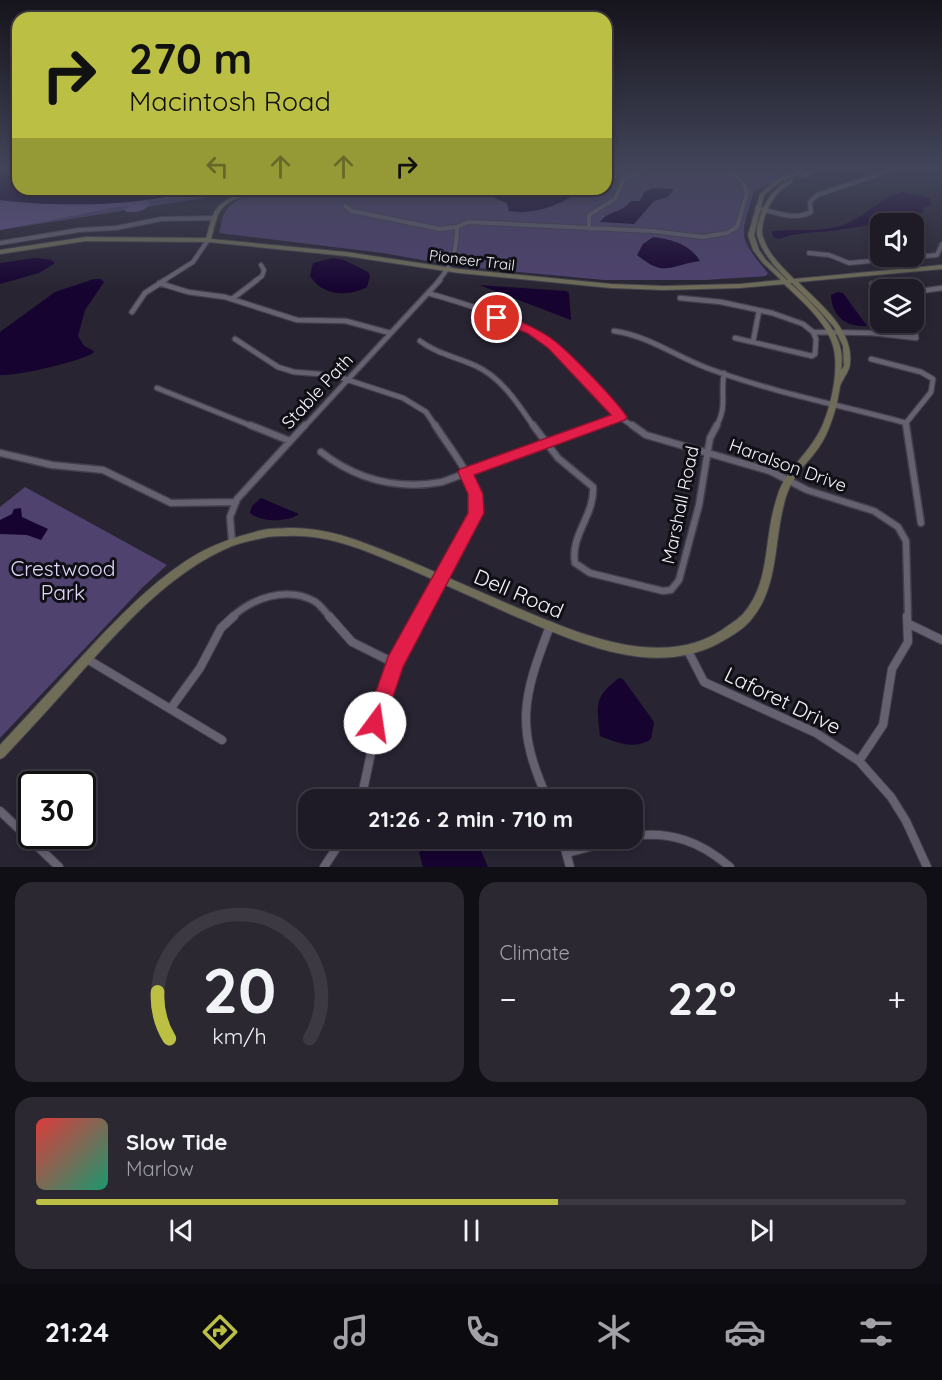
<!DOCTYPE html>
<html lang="en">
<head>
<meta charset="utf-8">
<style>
  :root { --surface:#1e1b26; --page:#2b2832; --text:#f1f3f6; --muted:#a1a1a7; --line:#3c3943; --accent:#bbc044 }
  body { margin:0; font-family:Quicksand,sans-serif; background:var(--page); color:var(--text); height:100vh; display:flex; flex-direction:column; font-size:22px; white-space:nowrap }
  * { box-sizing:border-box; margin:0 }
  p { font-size:20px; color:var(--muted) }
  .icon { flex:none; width:33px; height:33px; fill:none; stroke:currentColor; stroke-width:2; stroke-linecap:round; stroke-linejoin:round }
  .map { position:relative; height:867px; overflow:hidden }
  .drawer { display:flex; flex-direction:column; gap:15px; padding:15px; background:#100f15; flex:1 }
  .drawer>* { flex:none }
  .guide { position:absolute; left:12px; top:12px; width:600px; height:183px; border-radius:18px; box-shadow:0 3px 9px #0003,0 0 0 2px var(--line); background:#bbc044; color:#111; overflow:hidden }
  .buttons { position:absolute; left:870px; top:213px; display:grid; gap:12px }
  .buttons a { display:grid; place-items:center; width:54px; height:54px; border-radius:12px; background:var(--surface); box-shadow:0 3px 9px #0003,0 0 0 2px var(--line); font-size:30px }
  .speed { position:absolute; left:18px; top:771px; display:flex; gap:12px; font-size:30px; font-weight:700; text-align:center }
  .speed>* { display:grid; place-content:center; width:78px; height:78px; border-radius:50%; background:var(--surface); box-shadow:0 3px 9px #0003,0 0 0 2px var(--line); line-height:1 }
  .speed .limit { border:3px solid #111; border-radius:9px; background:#fff; color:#111 }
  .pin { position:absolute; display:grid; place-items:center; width:51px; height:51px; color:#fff; margin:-26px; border:3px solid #fff; border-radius:50%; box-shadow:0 2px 6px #0007 }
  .me { position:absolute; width:66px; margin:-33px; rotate:14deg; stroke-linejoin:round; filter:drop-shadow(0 0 4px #0008) }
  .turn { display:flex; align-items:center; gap:21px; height:126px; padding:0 18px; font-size:27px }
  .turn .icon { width:78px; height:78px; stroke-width:2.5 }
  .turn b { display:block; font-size:42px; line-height:51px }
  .lanes { display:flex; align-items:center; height:57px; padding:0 18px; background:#0003; justify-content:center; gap:30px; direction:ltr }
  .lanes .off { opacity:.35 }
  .big { font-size:45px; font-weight:700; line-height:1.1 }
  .drawer .widget { flex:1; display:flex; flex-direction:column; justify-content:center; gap:9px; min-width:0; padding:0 21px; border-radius:18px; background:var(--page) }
  .drawer .dial { align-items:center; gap:0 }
  .dial svg { height:156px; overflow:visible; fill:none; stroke:var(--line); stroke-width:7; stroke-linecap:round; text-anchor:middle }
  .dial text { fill:var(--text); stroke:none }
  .song { display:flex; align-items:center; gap:18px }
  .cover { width:72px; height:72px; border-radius:9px; background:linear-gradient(135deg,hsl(0 70% 55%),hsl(160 70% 35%)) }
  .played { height:6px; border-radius:3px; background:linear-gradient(90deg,var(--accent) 60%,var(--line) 60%) }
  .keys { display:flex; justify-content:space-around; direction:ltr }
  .heat { display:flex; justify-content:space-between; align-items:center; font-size:33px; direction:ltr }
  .drawer .tiles { flex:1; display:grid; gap:15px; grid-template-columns:1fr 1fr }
  .widget:last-child { grid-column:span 2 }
  .trip { position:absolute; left:298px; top:789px; width:345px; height:60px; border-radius:18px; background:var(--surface); box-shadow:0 3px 9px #0003,0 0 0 2px var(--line); font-weight:700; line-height:60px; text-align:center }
  .menu { display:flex; height:96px; justify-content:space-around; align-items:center; background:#0c0b0f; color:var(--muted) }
  .menu .icon { width:42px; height:42px }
  .menu .active { color:var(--accent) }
  .menu b { font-size:27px; color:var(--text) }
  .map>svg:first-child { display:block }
</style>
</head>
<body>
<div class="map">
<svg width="942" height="867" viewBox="0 0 942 867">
  <rect width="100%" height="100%" fill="#282432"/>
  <path fill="#4f426f" d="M606 170H802L754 191C741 237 736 235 768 273L766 276 705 280H604L456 266 383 253 219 233C221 227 221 220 224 214 234 192 273 192 294 189H606Z
    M186 189H212L211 197 0 230V218Z
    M25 487 167 565 142 588 0 738V507Z"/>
  <path fill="#64558b" d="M197 189H265L239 194 150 201C148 212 136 212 126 212L125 209 130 206H122L0 230V200C58 207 141 207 197 189Z"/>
  <path fill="#160330" d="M0 170H18V189H197C141 207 58 207 0 200Z
    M653 188 674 189 668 197 654 201 634 224 600 222C609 210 622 213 631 201H640L644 192Z
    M478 189H583C562 205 535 215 509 211L507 203 480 192Z
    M903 192 929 198 931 204 923 208 924 212C896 219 867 226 838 230 818 233 797 232 779 239L773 237 772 231C797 228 826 234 850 222 870 212 881 197 903 192Z
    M653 237C671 239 691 245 700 261 670 265 665 278 637 255L643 244Z
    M35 258 52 260 55 263 39 273 0 284V263Z
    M333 258 344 260 368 272 370 276 367 287C346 298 322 295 310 276L313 263Z
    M94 279H101L104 282 85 310 78 336 84 346 94 351 93 353C82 361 13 377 0 375V332L55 292Z
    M479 285 566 291 569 293 571 320Z
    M838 292 843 293 867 326C845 327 832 316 831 295Z
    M261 498 299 514C288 522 261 523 250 513L252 506Z
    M21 508 22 517 48 529 41 540 27 535 0 534V520L12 514 14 509Z
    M619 678 623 679 654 722 651 739C634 750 618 743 600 736 597 705 593 698 619 678Z
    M431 839H476L488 867H423L419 852 431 847Z"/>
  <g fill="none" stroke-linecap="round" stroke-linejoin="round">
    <defs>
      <path id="street-far3" d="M345 206 352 211 440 229 457 227
        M757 208C775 212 794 221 811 212L810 202 817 195 891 170
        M589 229V215L615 199 623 180 644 170
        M0 243 79 230 116 228 161 219 215 218
        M809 253 829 255 849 263 937 255 942 244
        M163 281 193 262 208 240
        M255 281 262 276 264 270 261 265
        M438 281C453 265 457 248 457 227L468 222 652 231 703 237 727 233 737 227 747 193 744 184 730 170"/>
      <path id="street-far2" d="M159 283 188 292 225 297 297 320 346 321 390 333
        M872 284 880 291
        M914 292 942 288
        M428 293C468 305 527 321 558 349 582 370 602 397 624 420L634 427
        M680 298 721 302 772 313 803 324 813 332 872 333 916 338 914 320
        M232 299 257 280
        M132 312 145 293 165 280
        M614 331C649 336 675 356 707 368 771 392 840 405 906 423
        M735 338 812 356 815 354 816 339 813 332
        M235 339 278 367 294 372 333 375 403 398 426 412 436 427
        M420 341C437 354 457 357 476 366 502 378 518 404 534 427
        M753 342 759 311
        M871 359 921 372 933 379 931 392 906 423 907 427
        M157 388 254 427
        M304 427 440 280
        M593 427 620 417
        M716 427C728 405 720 396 724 373"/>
      <path id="street-far1" d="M250 425 290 441
        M533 425 558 458 593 487C595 515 570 535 575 563L590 573 663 591 671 590 679 580 699 505 710 438 717 425
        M632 425 646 435 770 471 807 490 874 511 898 527 906 541 908 617
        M906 425 921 523
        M321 452C357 480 397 490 442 482L597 425
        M0 453 52 465 103 470 171 503 236 502
        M232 542 230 517 237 499 305 425
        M232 617C253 598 287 586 314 601 320 604 325 612 330 617
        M420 617C437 587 488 518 472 484 463 463 447 444 435 425"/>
      <path id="street" d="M329 616 352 642 394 663
        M909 624 942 640
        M688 651 704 682 816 733 859 761 891 797 906 821 927 867
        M87 659 222 740
        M171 708 200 668 221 628 234 616
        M859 761 883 725 892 669 908 642 907 616
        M361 800 384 692 394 663 420 616
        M548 800C515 727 522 699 550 626
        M0 811 59 867
        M633 836C672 831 701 842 730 867
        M562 838 570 867
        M567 853 624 838
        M324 867 343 838"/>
      <path id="secondary" d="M803 170H809L781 181 764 195 754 235 759 250 766 260 787 280H788C776 268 763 254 758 238 756 233 757 229 758 224 763 204 772 188 791 180H793V182C776 191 767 205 763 223 762 228 761 233 763 237 768 254 782 267 794 279L942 265V269L798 282C819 303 854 330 850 363 850 371 843 378 840 386 840 387 838 397 838 398 836 408 833 418 829 428 825 438 820 447 813 455 804 466 793 477 788 491 772 533 782 585 750 621 742 630 730 637 719 643 652 679 574 641 510 614 476 599 442 583 407 568 368 552 331 534 287 536 279 536 271 536 263 538 253 540 242 542 232 546 172 571 127 622 84 669 58 699 31 728 4 757L0 759V745C34 709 67 672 101 636 130 606 162 574 199 553 219 542 241 535 263 530 271 528 279 529 288 528 328 527 363 542 400 557 438 573 475 590 513 606 577 633 666 674 729 625 734 622 739 618 743 614 765 589 765 557 770 527 772 514 775 503 779 491 789 466 812 451 823 424 832 402 841 363 831 340 822 318 801 300 784 284L740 288 664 290 611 288 459 273 346 256 208 242 86 241 0 254V250L86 237 206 238C209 230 210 219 215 211 227 193 258 189 277 189 260 196 232 193 220 211 215 219 214 230 211 239L346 252 459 269 611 284 664 286 740 284 781 280 762 262 753 250 748 235 760 194 777 179ZM790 283H792L818 309 834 327 843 346 844 366 841 370C842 364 842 357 841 351 837 326 809 300 790 283Z
        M812 170H817L804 178 800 177Z"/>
    </defs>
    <use href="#street-far3" stroke="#43404b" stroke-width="6"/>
    <use href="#street-far2" stroke="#43404b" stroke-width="7"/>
    <use href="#street-far1" stroke="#43404b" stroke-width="9"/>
    <use href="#street" stroke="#43404b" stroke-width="10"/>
    <use href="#secondary" stroke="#43404b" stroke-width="2"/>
    <use href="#street-far3" stroke="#656171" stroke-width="4"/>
    <use href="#street-far2" stroke="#656171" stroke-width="4.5"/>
    <use href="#street-far1" stroke="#656171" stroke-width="6"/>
    <use href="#street" stroke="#656171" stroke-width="8"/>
    <use href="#secondary" fill="#6f6d58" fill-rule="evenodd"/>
  </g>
  <linearGradient id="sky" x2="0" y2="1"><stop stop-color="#16141c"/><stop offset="0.58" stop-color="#42455a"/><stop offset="1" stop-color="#42455a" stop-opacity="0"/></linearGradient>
  <rect width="942" height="291" fill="url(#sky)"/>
  <path fill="#e11d48" stroke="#92132f" stroke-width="1.5" d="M493 316C508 313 544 332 556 342 572 355 616 400 627 417L625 420 474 475 483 494 484 513 403 667 382 730 375 733 368 730 365 723 388 657 468 513V494L458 472 460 469 611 415 548 348 527 333 493 321Z"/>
  <g text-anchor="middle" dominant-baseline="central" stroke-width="6" stroke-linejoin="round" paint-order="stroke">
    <g font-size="15" fill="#f5f3fc" stroke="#100f15">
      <text transform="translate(472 260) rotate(7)">Pioneer Trail</text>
    </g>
    <g font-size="18" fill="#f5f3fc" stroke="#100f15">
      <text transform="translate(317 391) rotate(-47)">Stable Path</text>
      <text transform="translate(788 465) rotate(20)">Haralson Drive</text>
      <text transform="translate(680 505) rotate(-78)">Marshall Road</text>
    </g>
    <g font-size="21" fill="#e0d8fa" stroke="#100f15">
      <text x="63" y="568">Crestwood<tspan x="63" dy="24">Park</tspan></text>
    </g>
    <g font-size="21" fill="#f5f3fc" stroke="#100f15">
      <text transform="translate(519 593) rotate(23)">Dell Road</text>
      <text transform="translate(783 700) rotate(26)">Laforet Drive</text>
    </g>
  </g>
</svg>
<div class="buttons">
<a><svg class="icon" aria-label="sound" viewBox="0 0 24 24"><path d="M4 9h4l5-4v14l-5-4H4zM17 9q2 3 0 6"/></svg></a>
<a><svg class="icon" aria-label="layers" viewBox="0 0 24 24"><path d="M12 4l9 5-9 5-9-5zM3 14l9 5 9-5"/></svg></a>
</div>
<div class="speed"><div class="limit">30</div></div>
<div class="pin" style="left:497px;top:318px;background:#d93025"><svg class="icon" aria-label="arrive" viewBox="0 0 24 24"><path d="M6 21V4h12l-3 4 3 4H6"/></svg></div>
<svg class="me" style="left:375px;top:723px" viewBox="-20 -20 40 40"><circle r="19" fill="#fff"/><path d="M0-13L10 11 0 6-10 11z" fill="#e11d48"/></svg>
<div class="trip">21:26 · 2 min · 710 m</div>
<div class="guide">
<div class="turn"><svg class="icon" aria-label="right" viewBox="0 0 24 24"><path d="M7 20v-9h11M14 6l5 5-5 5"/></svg><div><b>270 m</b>Macintosh Road</div></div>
<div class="lanes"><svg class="icon off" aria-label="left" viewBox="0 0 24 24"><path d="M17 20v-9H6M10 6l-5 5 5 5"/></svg><svg class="icon off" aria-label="ahead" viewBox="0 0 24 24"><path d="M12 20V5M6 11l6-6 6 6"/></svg><svg class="icon off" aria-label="ahead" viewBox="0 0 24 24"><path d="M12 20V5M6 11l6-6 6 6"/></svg><svg class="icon" aria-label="right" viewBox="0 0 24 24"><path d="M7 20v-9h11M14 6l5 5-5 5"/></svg></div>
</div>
</div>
<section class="drawer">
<div class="tiles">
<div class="widget dial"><svg viewBox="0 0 100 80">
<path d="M14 69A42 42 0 1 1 86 69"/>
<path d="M14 69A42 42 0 0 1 8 45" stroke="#bbc044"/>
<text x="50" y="56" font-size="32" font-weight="700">20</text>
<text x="50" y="72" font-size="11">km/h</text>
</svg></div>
<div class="widget"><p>Climate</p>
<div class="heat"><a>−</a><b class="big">22°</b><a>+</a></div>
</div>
<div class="widget">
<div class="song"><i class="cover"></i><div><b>Slow Tide</b><p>Marlow</p></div></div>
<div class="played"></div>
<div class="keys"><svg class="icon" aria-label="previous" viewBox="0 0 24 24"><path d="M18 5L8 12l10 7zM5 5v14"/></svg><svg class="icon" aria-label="pause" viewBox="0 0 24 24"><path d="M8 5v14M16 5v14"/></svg><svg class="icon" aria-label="next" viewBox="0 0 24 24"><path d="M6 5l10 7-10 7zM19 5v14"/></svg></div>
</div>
</div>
</section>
<nav class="menu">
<b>21:24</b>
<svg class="icon active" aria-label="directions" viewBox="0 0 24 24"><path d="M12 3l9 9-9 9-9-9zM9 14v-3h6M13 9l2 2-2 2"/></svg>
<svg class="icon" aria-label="music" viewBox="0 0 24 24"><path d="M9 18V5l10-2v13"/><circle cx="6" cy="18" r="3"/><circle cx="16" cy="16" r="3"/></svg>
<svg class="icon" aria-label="phone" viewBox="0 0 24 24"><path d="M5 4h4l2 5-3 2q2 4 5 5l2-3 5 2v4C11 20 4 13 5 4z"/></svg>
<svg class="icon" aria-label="climate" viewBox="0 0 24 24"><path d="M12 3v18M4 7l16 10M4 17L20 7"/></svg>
<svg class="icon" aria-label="car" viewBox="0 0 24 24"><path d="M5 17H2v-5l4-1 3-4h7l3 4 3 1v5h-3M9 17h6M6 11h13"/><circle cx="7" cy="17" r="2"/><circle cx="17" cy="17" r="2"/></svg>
<svg class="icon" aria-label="filters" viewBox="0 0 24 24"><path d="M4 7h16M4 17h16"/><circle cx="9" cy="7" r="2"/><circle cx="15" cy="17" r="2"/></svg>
</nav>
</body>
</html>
